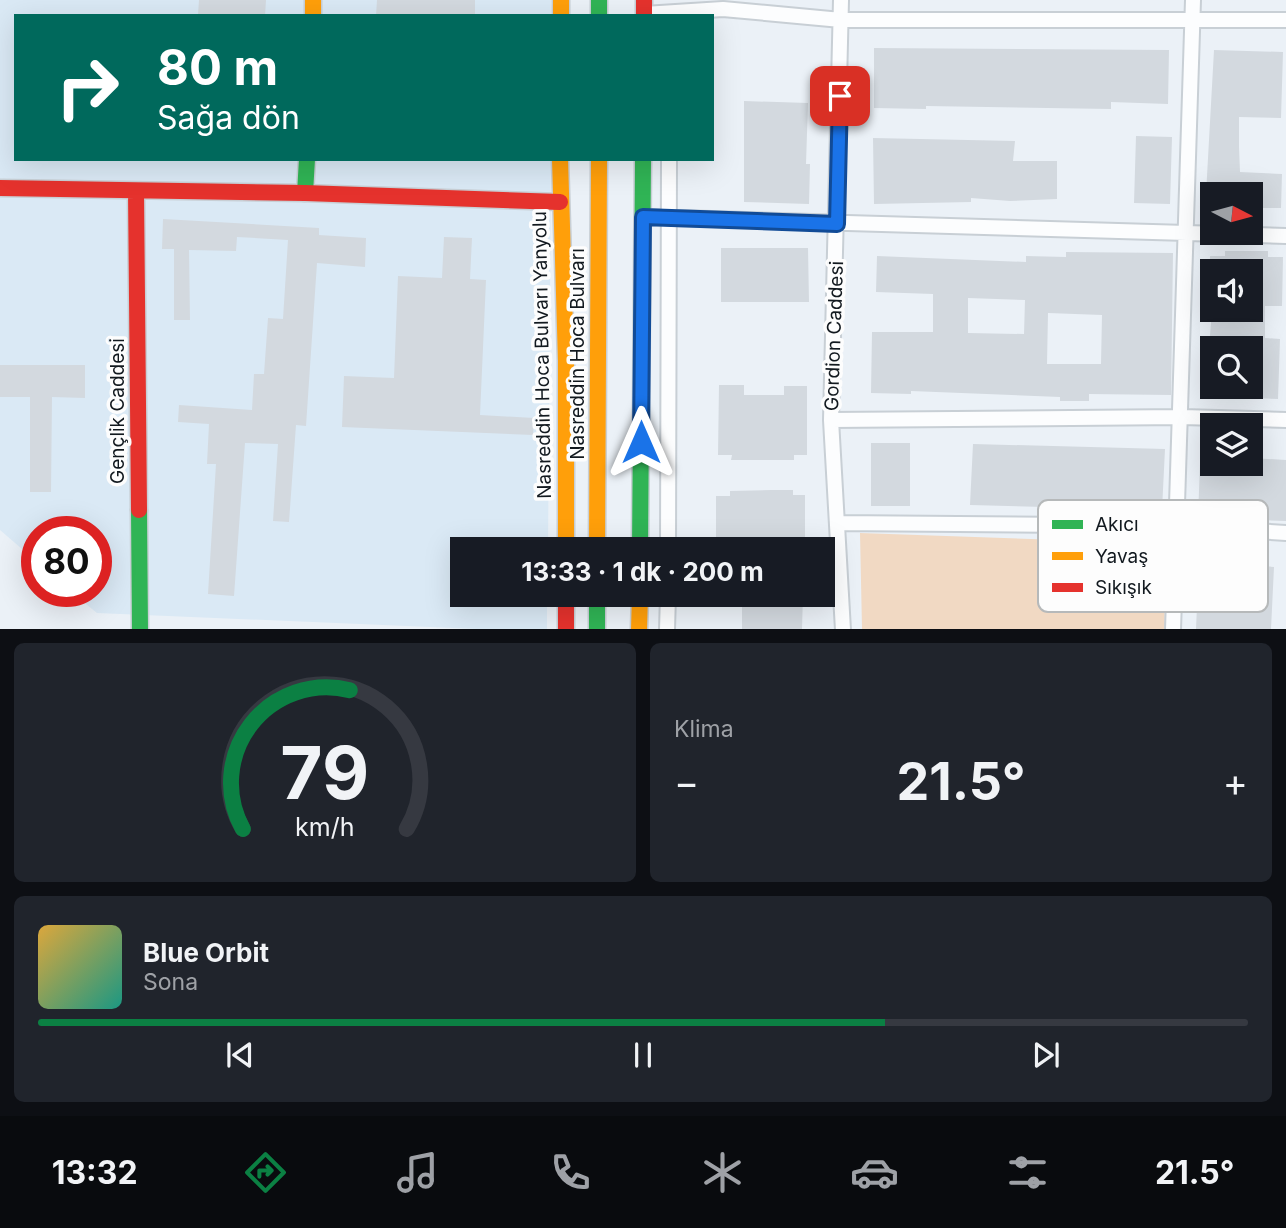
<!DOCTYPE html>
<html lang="tr">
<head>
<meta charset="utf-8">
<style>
  :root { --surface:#171b24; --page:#20242c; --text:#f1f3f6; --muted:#9ea1a6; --line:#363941; --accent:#0b8043 }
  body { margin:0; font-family:Inter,sans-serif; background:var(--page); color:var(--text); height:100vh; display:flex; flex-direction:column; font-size:26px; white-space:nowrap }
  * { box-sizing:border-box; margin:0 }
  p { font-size:23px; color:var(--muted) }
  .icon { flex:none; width:38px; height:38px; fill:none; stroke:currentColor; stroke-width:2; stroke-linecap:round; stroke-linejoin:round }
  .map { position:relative; height:629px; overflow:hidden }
  .panel { display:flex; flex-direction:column; gap:14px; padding:14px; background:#0d0f14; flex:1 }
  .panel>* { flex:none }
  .hud { position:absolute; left:14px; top:14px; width:700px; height:147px; border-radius:0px; box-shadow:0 7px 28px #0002; background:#00695c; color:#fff; overflow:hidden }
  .needle { width:46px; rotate:96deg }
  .controls { position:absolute; left:1200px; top:182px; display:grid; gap:14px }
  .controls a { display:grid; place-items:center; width:63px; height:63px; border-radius:0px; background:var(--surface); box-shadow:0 7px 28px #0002; font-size:35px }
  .speed { position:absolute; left:21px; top:516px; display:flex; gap:14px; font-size:35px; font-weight:700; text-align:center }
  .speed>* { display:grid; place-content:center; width:91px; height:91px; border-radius:50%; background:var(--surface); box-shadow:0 7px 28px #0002; line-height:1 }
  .speed .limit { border:10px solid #d22; background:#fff; color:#111 }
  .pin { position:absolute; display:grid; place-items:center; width:60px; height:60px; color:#fff; margin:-30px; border-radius:14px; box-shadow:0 4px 10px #0006 }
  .me { position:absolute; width:77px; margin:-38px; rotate:0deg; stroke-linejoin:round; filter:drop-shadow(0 0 5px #0008) }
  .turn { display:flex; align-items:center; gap:24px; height:147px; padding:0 28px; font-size:32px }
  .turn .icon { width:91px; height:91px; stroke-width:2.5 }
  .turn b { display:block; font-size:49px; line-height:60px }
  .big { font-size:52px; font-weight:700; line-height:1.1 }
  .panel .widget { flex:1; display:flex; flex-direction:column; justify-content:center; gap:10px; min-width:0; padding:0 24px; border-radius:10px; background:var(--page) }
  .panel .dial { align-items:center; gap:0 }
  .dial svg { height:182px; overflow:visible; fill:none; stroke:var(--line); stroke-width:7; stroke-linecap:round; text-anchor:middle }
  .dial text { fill:var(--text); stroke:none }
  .song { display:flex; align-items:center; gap:21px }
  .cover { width:84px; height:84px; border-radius:10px; background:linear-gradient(135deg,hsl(40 70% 55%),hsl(170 70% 35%)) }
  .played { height:7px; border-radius:4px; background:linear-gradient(90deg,var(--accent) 70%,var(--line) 70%) }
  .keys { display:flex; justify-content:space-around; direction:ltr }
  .heat { display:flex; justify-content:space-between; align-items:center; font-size:38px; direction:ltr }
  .panel .tiles { flex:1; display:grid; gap:14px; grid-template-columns:1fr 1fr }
  .widget:last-child { grid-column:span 2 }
  .trip { position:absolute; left:450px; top:537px; width:385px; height:70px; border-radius:0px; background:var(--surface); box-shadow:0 7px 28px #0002; font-weight:700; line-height:70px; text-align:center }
  .tab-bar { display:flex; height:112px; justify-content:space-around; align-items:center; background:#090b0e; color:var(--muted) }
  .tab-bar .icon { width:49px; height:49px }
  .tab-bar .current { color:var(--accent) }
  .tab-bar b { font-size:32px; color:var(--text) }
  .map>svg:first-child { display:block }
</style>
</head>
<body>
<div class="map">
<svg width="1286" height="630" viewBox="0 0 1286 630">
  <rect width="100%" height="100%" fill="#ebf1f7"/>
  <path fill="#dae9f5" d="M0 0H551V16H16V159H551L548 549 462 550V595H547V629H477L97 613 71 592H96V532H37V562L0 530Z"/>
  <path fill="#f1d9c3" d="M860 533 1149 543 1163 549 1165 629H862Z"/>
  <path fill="#d3d9df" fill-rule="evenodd" d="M199 0H266L265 16 198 15Z
    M377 0H475V16H376Z
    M874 48 1169 50 1168 104 1111 102V109L926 106V109L874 108Z
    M1214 50 1283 52 1281 118 1239 117V147L1240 172 1282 174 1281 208H1254V194H1206Z
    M744 101 808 103 806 164H810L809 204 744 202Z
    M1136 136 1172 137 1170 204 1134 203Z
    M873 138 1015 141 1013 161H1057V199L1010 201 971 198V202L874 204Z
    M163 219 319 228V235L366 238 365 267 317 263 306 426 296 425 289 522 273 521 278 444 245 443 234 596 208 594 216 464H207L209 424 178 422 179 405 252 410 254 374H264L268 318 283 319 288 240 237 237 236 251 189 250 190 320H174V249H162Z
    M444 237 472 238 470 279 486 280 480 415 534 418 533 435 342 427 344 376 394 378 398 276 442 278Z
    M721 248H808L809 302H721Z
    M1225 251H1268V257H1283L1282 306H1265V338L1280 339 1278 399 1251 398V348H1209L1212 310H1251V271H1210V256H1225Z
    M1066 252 1173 253 1171 395 1089 394V401H1060V397L911 391V394L871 393 872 332H933V294L876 292 877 256 1026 262V256L1066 257ZM968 298 1025 300 1024 334 968 333ZM1048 313 1102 315 1101 364H1047Z
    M0 365H85V398L52 397 51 492H30V397H0Z
    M719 385H744V395H784V386H807V455H794V460H731L732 455H718Z
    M871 443H910V506H871Z
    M973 444 1165 449 1162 510 970 505Z
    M1251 458 1286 460V521L1198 518 1200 464H1251Z
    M771 490H793V495H805V550H716V496H730V491Z
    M1199 560 1274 567 1271 629H1196Z
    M742 595H803L802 629H742Z"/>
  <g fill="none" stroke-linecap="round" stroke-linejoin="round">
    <defs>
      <path id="street" d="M841 0 831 420 843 630
        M644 14 723 9 841 20H1286
        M643 217 1286 236
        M831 420 1182 417 1286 420
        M837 523 1178 526 1286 533
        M668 550 669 159
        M667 630 668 595
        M1173 630 1193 0"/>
      <path id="fast" d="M599 0V16
        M305 193 307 159
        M139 510 140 630
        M640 550 643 159
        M597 595V630"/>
      <path id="slow" d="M313 0V16
        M561 0V16
        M560 159 566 361V550
        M597 550 599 159
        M639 630 640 595"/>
      <path id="jam" d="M644 0V16
        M0 188 305 193 560 202
        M136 191 139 510
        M566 595V630"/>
    </defs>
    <use href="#street" stroke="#c8cfd5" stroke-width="18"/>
    <use href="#fast" stroke="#c8cfd5" stroke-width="19"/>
    <use href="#slow" stroke="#c8cfd5" stroke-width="19"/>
    <use href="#jam" stroke="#c8cfd5" stroke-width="19"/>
    <use href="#street" stroke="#fcfdfe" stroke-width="14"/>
    <use href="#fast" stroke="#30b455" stroke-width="16"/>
    <use href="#slow" stroke="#ff9f0a" stroke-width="16"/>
    <use href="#jam" stroke="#e5322d" stroke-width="16"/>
  </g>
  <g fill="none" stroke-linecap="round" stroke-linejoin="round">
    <defs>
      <path id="route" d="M641 442 643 217 837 224 840 96"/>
    </defs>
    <use href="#route" stroke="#114b97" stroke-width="18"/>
    <use href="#route" stroke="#1a73e8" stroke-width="12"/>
  </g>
  <g text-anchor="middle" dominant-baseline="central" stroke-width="7" stroke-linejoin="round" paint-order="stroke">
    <g font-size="19" fill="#12191f" stroke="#fdfdfd">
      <text transform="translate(834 336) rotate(-88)">Gordion Caddesi</text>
      <text transform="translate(577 354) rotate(-90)">Nasreddin Hoca Bulvarı</text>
      <text transform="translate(542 355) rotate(-91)">Nasreddin Hoca Bulvarı Yanyolu</text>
      <text transform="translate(117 411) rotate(-90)">Gençlik Caddesi</text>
    </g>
  </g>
  <rect x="1038" y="500" width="230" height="112" rx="10" fill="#fdfdfd" stroke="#b6b9ba" stroke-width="2"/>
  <rect x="1052" y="520" width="31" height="9" fill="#30b455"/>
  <rect x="1052" y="552" width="31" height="8" fill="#ff9f0a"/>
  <rect x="1052" y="583" width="31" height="9" fill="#e5322d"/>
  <g font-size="19" fill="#12191f">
    <text x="1095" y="531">Akıcı</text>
    <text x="1095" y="563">Yavaş</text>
    <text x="1095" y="594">Sıkışık</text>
  </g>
</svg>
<div class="controls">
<a><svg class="needle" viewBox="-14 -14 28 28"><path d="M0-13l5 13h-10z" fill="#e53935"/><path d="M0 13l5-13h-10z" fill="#9ea1a6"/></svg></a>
<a><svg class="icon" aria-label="sound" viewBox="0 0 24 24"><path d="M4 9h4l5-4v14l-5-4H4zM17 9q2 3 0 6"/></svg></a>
<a><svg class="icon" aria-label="search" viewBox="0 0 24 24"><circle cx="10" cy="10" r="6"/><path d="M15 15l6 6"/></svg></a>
<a><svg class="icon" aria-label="layers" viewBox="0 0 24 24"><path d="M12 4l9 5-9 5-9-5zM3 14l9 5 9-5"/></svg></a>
</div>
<div class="speed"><div class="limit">80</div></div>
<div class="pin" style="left:840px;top:96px;background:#d93025"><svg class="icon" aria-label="arrive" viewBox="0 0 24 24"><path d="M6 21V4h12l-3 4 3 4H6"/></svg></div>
<svg class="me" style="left:641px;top:442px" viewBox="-20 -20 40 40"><path d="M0-17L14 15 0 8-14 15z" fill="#1a73e8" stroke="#fff" stroke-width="4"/></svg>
<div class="trip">13:33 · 1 dk · 200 m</div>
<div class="hud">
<div class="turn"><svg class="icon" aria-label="right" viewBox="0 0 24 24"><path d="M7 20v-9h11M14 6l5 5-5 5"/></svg><div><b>80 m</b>Sağa dön</div></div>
</div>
</div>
<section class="panel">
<div class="tiles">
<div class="widget dial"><svg viewBox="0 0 100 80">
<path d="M14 69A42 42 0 1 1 86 69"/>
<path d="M14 69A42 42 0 0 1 61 8" stroke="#0b8043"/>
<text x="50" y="56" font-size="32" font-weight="700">79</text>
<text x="50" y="72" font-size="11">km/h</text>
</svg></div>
<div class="widget"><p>Klima</p>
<div class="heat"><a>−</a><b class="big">21.5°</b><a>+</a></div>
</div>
<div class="widget">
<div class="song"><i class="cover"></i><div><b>Blue Orbit</b><p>Sona</p></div></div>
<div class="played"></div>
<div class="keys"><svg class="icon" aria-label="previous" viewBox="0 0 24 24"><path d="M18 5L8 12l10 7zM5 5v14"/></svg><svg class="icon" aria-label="pause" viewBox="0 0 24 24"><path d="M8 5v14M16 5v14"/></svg><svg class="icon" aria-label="next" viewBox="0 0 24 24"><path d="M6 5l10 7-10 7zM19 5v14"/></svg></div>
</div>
</div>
</section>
<nav class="tab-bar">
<b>13:32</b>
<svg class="icon current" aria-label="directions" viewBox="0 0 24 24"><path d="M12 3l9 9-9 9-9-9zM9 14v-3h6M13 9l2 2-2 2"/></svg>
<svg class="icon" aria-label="music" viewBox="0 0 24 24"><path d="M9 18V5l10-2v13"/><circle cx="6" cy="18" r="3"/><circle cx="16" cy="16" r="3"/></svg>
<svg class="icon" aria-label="phone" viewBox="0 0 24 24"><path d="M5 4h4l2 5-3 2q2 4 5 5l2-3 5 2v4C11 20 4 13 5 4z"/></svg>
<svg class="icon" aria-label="climate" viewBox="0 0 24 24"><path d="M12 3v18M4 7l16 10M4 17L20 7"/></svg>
<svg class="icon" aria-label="car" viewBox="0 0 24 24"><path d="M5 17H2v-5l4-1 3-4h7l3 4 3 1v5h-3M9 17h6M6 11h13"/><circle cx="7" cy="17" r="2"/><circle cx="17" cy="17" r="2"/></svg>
<svg class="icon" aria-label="filters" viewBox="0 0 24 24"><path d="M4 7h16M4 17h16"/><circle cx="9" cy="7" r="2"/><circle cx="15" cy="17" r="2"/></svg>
<b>21.5°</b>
</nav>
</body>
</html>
